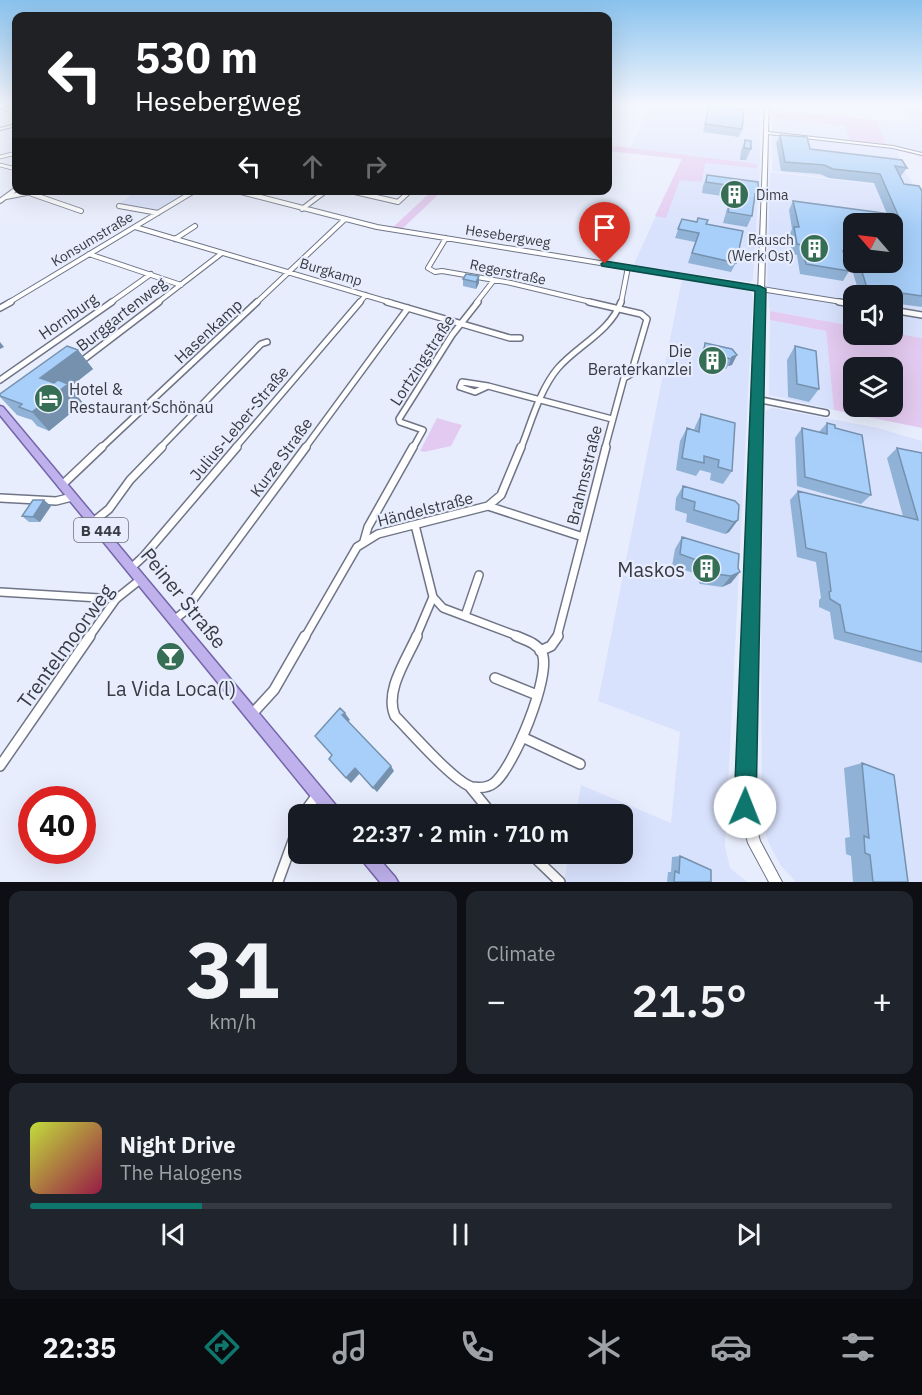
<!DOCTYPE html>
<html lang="en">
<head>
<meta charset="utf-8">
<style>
  :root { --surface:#171b24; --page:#20242c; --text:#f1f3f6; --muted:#9ea1a6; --line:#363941; --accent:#0f766e }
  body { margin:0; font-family:"IBM Plex Sans",sans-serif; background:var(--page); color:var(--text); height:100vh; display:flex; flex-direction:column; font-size:22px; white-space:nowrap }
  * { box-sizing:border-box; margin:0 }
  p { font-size:20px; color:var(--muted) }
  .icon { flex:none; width:33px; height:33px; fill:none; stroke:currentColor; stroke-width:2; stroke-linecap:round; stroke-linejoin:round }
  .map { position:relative; height:882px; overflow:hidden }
  .drawer { display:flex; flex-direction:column; gap:9px; padding:9px; background:#0d0f14; flex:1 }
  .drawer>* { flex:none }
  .guide { position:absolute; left:12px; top:12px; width:600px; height:183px; border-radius:12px; box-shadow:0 6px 24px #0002; background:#202124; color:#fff; overflow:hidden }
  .needle { width:39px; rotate:298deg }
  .tools { position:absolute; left:843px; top:213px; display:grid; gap:12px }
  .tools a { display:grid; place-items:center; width:60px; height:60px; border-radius:12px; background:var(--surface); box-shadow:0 6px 24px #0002; font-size:30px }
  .speed { position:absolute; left:18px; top:786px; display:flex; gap:12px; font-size:30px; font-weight:700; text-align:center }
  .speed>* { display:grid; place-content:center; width:78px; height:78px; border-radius:50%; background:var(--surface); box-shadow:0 6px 24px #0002; line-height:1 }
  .speed .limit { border:9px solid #d22; background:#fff; color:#111 }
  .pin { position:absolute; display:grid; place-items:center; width:51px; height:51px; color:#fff; margin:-62px -26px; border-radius:50% 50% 50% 0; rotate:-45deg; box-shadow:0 0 6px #0007 }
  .pin .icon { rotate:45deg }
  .me { position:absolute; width:66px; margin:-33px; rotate:1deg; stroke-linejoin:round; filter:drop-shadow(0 0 4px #0008) }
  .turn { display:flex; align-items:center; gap:21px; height:126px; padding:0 24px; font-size:27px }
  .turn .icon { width:78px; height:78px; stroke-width:2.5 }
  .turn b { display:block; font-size:42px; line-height:51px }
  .lanes { display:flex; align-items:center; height:57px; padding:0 24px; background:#0003; justify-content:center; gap:30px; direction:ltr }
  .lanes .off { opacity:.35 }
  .big { font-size:45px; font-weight:600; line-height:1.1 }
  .drawer .tile { flex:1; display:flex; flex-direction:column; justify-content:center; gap:9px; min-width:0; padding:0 21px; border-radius:12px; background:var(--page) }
  .drawer .dial { align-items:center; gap:0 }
  .dial b { font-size:78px; line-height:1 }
  .song { display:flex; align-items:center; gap:18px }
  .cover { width:72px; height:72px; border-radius:9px; background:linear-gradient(135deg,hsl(70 70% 55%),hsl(340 70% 35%)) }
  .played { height:6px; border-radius:3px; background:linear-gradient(90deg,var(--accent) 20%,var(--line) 20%) }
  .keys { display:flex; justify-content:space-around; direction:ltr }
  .heat { display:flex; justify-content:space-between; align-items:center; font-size:33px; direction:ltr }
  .drawer .tiles { flex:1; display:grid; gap:9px; grid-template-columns:1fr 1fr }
  .tile:last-child { grid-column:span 2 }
  .trip { position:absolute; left:288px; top:804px; width:345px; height:60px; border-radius:12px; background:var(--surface); box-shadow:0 6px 24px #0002; font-weight:600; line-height:60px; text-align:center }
  .tabs { display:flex; height:96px; justify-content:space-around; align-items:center; background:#090b0e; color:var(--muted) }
  .tabs .icon { width:42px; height:42px }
  .tabs .on { color:var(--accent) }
  .tabs b { font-size:27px; color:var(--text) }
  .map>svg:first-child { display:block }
</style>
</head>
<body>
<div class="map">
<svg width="922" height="882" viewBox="0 0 922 882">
  <rect width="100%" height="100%" fill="#e8edfd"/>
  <path fill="#d9e2fd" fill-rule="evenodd" d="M614 104H666L709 108 710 104H760V167L753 279 751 282 633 266 682 159 635 154 631 147 648 110 616 107Z
    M900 104H922V160L915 154 897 151 904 171 917 189 772 171V118L846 126 886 144 876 120 911 123 906 118H909Z
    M770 172 922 190V338L893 333 892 296H854L853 326 770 311 767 290ZM854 224H892V262H854Z
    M118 191H161L181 195 156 210 119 204 131 195 115 192Z
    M682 279 745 290 751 292 753 296 725 846 730 868 747 882H564L569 854H622V814H576L581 785 671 823 680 732 598 701Z
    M770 320 826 331 834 410 769 395Z
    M773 408 878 428 922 441V882H796L781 866 768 842 762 820 761 626 765 411Z"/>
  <path fill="#e3caf0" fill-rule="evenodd" d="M771 107 782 110 912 124 876 120 886 144 850 141 845 126 772 118Z
    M608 145 757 164V168L705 163 702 182 680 180 666 218 655 216 682 159 608 151Z
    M432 191H442L402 229 392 228Z
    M770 311 853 326 854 334 893 333 922 338V428L834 410 826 331 770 320ZM854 368H892V406H854Z
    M437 418 462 425 451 446 424 452 420 451Z"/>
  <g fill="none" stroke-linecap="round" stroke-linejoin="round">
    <defs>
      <path id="minor-far4" d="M0 107 16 112
        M0 157 16 153
        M0 165 16 169
        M233 190 237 191
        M346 190 350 191
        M13 191 16 189
        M37 191 42 190"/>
      <path id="minor-far3" d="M233 190 377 227 848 303
        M346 190 398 202 411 190
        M32 194 81 211
        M6 197 42 190
        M0 201 15 190
        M119 206 158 213
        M302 209 327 190
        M135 227 392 303
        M446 238 428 268 435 272 442 271 511 283 595 303
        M175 239 195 226
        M89 254 181 285
        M8 303 196 190
        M110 303 151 274
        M157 303 222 253
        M256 303 344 220
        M359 303 366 295
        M476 303 494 280
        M621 303 628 267"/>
      <path id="minor-far2" d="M387 302 510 338H520
        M589 302 641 314 647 319 631 374 624 378 605 448
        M839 302 854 304
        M0 308 11 302
        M892 310 922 315
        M79 363 159 302
        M0 380 112 302
        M462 382 488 386 475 392 460 387Z
        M488 386 612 419
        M756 399 826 413
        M101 448 257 302
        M160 448 261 344 267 342
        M235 448 360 302
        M305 448 408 308
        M413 448 423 430 400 422 399 419 452 335 478 302
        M521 448C531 423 540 389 558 368 578 345 610 332 621 302"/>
      <path id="minor-far1" d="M62 485 102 447
        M0 498 56 501 72 497
        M488 506 583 537 606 447
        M93 522 109 509 130 480 162 447
        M415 525 433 597
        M364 541 368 527 413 447
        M131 568 143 557 237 447
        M0 592 116 599
        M433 597 443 608 520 637
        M465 616 479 575
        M174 620 184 612 306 447
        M89 637 116 599 141 579
        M305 637 357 547 378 534 488 506 501 495 521 447
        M416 637 433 597
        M557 637 583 537"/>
      <path id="minor" d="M417 636C407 659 384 691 395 716 411 732 454 782 472 787 480 788 488 788 494 783 513 769 552 675 542 653 537 643 525 640 516 636
        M540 651 551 646 558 636
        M495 678 537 695
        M252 714 274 690 305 636
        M522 737 580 764
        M0 766 90 636
        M470 787 492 814
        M303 814 317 795
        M531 854 560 882
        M278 882 298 827"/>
      <path id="tertiary" d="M765 104H769L768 132 893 146 922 153V155L893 148 768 134 751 807 760 841 782 882H769L748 843 739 807Z
        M16 124V126L0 130V128Z"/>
      <path id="primary" d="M0 406 3 407 339 809 341 814H325L0 415Z
        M359 854H375L395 877 398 882H380L361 859Z"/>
    </defs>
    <use href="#minor-far4" stroke="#6f7586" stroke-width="4.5"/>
    <use href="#minor-far3" stroke="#6f7586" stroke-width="6"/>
    <use href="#minor-far2" stroke="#6f7586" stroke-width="8"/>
    <use href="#minor-far1" stroke="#6f7586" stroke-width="10"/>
    <use href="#minor" stroke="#6f7586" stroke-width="12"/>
    <use href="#tertiary" stroke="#6f7586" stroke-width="2"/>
    <use href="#primary" stroke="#7466a9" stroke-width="3"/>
    <use href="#minor-far4" stroke="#fff" stroke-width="3"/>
    <use href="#minor-far3" stroke="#fff" stroke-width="4"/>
    <use href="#minor-far2" stroke="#fff" stroke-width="5"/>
    <use href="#minor-far1" stroke="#fff" stroke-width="7"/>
    <use href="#minor" stroke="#fff" stroke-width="9"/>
    <use href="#tertiary" fill="#fff" fill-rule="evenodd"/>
    <use href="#primary" fill="#bfb1ec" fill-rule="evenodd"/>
  </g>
  <path fill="#90b2d6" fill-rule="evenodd" d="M709 106 742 129 739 137 703 132Z
    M780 135 810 149 907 168 901 176H900L904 184 922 191V307L892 303V296H860L850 263 846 262 849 271 843 281 800 274 797 255 792 254 789 236 792 229 789 210 793 201 887 214 874 183 829 178 820 174 781 171 776 143ZM854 224 892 262H854Z
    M745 140 751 149 746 160H740L741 151Z
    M707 175 759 195 753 206 752 216 747 227 723 223 728 205 729 197 702 193 703 186Z
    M682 219 706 224 736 263 731 272 688 263 695 242 675 238Z
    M479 276V283L476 289 463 286V279Z
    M705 343 732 349V365L728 366 726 369 699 363 701 353Z
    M795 346 819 389 809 402 788 397 787 360Z
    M78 350 93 369 70 387 83 403 49 431 37 426 32 420 17 415 0 397V394Z
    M701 414 732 471 723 484 710 480 711 473 700 470 696 476 676 470 680 441 687 428 694 430 695 427Z
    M827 423 835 428 871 495 861 504 797 486 795 438 802 428 819 432Z
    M897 448 922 453V663L834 639 830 612 819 607V600L821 598 816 562 797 557 790 500 798 491 903 516 887 458Z
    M683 486 738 520 729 532 725 534 686 522 687 514 675 510 676 498Z
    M51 506 40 522H29L22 516Z
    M682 537 739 554 731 583 722 587 700 584 694 573 672 566 675 549Z
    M862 763 908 882H853L851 856 846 854 845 838 850 837 844 768Z
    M680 856 711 882H667L668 872H671L672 857Z"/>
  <path fill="#7591ae" d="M479 276V283L476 289V282Z
    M0 342 4 347 0 349Z
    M78 350 93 369 70 387 83 403 49 431 32 412 40 378Z
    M737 355 732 365 728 366 731 359 732 357Z
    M44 500 51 506 40 522 33 517Z
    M738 520 729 532 725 534 734 522Z
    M740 572 731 583 722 587 731 576Z
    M345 713 350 720 347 722 342 715Z
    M391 766 394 771 377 792 373 788Z
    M355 768 360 773 351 783 346 778Z"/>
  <path fill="#a7cff9" stroke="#7591ae" stroke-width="1.5" d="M709 106 744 110 742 129 705 124Z
    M780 135 807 137 810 149 902 160 907 168 895 166 904 184 919 186 922 191V296L867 288 859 262H892V224H854V253L843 251 849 271 806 264 802 245 797 244 794 227H799L793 201 898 215 880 174 833 169 824 165 785 162Z
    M745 140 751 141V149L744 148Z
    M707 175 758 182 759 195 755 194 752 216 728 212 730 201H732L733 186 706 182Z
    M698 218 708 220 706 224 743 231 736 263 692 253 699 233 678 229 682 219 697 222Z
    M466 274 479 276 476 282 463 279Z
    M705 343 732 349 737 355 732 357 731 359 704 353Z
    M67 346 78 350 40 378 54 383 58 380 68 384 32 412 19 407 22 404 0 396V394Z
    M795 346 816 351 819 389 797 384Z
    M701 414 735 423 732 471 718 467 719 460 704 456V463L682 458 687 428 699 432Z
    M827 423 835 425V428L862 435 871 495 805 477 802 428 827 434Z
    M897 448 922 453V652L845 632 840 605 830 599 829 592 831 591 826 553 806 548 798 491 918 520Z
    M683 486 735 501 739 505 738 520 734 522 694 510 695 502 682 498Z
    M33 500H44L33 517 22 516Z
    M682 537 739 554 738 568 740 572 731 576 708 573 702 562 680 554Z
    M340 708 345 713 342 715 391 766 373 788 355 768 346 778 329 759 332 755 315 736Z
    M862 763 894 775 908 882H873L870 855 865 853 864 836 869 838Z
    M680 856 711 870V882H674L675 871 679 873Z"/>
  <linearGradient id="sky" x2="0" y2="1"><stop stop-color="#89c2ed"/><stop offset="0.46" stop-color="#f5f7fe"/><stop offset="1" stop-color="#f5f7fe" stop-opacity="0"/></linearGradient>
  <rect width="922" height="228" fill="url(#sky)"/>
  <path fill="#0f766e" stroke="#0a4d48" stroke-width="1.5" d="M605 261 760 286 766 289 756 807 753 814 745 818 737 814 734 807 755 291 602 266 601 264Z"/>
  <defs>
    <symbol id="building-disc" viewBox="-11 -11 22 22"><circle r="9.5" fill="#366e56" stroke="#e8edfd"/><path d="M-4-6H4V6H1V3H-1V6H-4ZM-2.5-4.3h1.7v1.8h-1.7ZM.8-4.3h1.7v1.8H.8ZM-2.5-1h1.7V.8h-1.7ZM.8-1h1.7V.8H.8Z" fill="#fff"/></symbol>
    <symbol id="hotel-disc" viewBox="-11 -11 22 22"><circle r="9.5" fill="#366e56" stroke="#e8edfd"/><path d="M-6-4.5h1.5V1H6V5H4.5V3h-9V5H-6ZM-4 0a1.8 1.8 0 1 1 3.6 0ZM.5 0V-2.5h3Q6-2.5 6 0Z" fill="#fff"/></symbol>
    <symbol id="bar-disc" viewBox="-11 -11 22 22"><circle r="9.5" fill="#366e56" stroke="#e8edfd"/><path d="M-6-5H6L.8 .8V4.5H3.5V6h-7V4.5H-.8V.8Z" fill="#fff"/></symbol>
  </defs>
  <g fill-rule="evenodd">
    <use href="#building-disc" x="718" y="178" width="33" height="33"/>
    <use href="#building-disc" x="798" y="232" width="33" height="33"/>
    <use href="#building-disc" x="696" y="344" width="33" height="33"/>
    <use href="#hotel-disc" x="32" y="382" width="33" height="33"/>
    <use href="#building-disc" x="690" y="552" width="33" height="33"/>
    <use href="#bar-disc" x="154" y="640" width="33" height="33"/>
  </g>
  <g text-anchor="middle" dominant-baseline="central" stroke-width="4.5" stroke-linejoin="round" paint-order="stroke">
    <g font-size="14" fill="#383b43" stroke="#e8edfd" text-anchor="start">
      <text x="756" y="195">Dima</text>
      <text x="794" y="240" text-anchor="end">Rausch<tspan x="794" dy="16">(Werk Ost)</tspan></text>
    </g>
    <g font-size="14" fill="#383b43" stroke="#e8edfd">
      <text transform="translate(508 236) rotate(9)">Hesebergweg</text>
      <text transform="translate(92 239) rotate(-31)">Konsumstraße</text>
      <text transform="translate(331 272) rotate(17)">Burgkamp</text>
      <text transform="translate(508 272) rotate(12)">Regerstraße</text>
    </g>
    <rect fill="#e8edfd" stroke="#6d707b" stroke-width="1.5" x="74" y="518" width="54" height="24" rx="4.5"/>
    <g font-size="15" font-weight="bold" fill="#383b43">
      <text x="101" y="530">B 444</text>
    </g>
    <g font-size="16" fill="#383b43" stroke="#e8edfd">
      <text transform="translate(121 314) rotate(-38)">Burggartenweg</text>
      <text transform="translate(68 316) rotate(-35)">Hornburg</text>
      <text transform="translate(208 331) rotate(-43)">Hasenkamp</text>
      <text transform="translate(422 360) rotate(-57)">Lortzingstraße</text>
      <text transform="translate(239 423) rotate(-50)">Julius-Leber-Straße</text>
      <text transform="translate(281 457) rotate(-54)">Kurze Straße</text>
      <text transform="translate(584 475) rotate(-76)">Brahmsstraße</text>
      <text transform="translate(425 509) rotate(-14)">Händelstraße</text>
    </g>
    <g font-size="16" fill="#383b43" stroke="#e8edfd" text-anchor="end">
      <text x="692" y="351">Die<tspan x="692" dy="18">Beraterkanzlei</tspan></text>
      <text x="69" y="389" text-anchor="start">Hotel &amp;<tspan x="69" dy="18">Restaurant Schönau</tspan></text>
    </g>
    <g font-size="20" fill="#383b43" stroke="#e8edfd" text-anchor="end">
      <text x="685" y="569">Maskos</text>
      <text x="171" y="688" text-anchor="middle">La Vida Loca(l)</text>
    </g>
    <g font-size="20" fill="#383b43" stroke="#e8edfd">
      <text transform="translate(184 598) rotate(51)">Peiner Straße</text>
      <text transform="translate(65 646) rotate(-54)">Trentelmoorweg</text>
    </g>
  </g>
</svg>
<div class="tools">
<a><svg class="needle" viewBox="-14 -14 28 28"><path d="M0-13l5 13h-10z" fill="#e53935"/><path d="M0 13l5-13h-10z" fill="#9ea1a6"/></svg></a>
<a><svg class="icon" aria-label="sound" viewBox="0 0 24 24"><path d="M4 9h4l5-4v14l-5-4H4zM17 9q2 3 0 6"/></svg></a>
<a><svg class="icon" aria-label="layers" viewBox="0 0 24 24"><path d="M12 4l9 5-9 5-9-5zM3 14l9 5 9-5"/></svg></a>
</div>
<div class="speed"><div class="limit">40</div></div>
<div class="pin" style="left:605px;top:264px;background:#d93025"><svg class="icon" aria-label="arrive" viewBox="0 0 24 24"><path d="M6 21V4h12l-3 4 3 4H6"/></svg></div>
<svg class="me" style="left:745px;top:807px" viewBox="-20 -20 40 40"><circle r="19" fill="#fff"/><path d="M0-13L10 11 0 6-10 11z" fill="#0f766e"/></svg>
<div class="trip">22:37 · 2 min · 710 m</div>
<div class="guide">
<div class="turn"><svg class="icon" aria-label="left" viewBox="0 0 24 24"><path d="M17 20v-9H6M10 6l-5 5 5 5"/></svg><div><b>530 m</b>Hesebergweg</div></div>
<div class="lanes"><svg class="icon" aria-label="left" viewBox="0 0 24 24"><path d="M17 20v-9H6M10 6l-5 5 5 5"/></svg><svg class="icon off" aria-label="ahead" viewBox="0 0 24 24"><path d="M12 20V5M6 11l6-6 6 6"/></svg><svg class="icon off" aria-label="right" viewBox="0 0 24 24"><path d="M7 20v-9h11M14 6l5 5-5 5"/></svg></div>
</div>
</div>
<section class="drawer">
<div class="tiles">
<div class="tile dial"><b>31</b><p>km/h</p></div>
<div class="tile"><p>Climate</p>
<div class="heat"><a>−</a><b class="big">21.5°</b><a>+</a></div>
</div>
<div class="tile">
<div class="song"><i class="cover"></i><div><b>Night Drive</b><p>The Halogens</p></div></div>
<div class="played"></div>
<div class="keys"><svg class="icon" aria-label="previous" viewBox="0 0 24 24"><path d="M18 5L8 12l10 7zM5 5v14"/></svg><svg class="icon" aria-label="pause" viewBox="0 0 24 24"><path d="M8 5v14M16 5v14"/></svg><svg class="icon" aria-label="next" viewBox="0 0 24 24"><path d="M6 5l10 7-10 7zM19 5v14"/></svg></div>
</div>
</div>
</section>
<nav class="tabs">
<b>22:35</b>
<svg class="icon on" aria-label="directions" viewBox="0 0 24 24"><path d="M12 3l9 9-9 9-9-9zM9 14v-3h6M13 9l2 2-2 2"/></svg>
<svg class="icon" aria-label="music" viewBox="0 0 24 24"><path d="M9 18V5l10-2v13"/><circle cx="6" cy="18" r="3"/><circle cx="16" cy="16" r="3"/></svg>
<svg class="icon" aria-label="phone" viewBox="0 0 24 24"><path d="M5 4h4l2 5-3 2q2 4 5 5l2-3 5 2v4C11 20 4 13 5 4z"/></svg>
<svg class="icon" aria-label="climate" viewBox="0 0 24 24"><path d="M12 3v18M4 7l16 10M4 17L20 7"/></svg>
<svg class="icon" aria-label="car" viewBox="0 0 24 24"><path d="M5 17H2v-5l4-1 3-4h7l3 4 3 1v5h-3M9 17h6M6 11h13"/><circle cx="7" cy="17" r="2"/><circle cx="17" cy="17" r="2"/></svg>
<svg class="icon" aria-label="filters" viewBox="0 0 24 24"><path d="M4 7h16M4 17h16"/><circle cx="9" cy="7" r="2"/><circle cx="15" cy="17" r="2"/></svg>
</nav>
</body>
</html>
